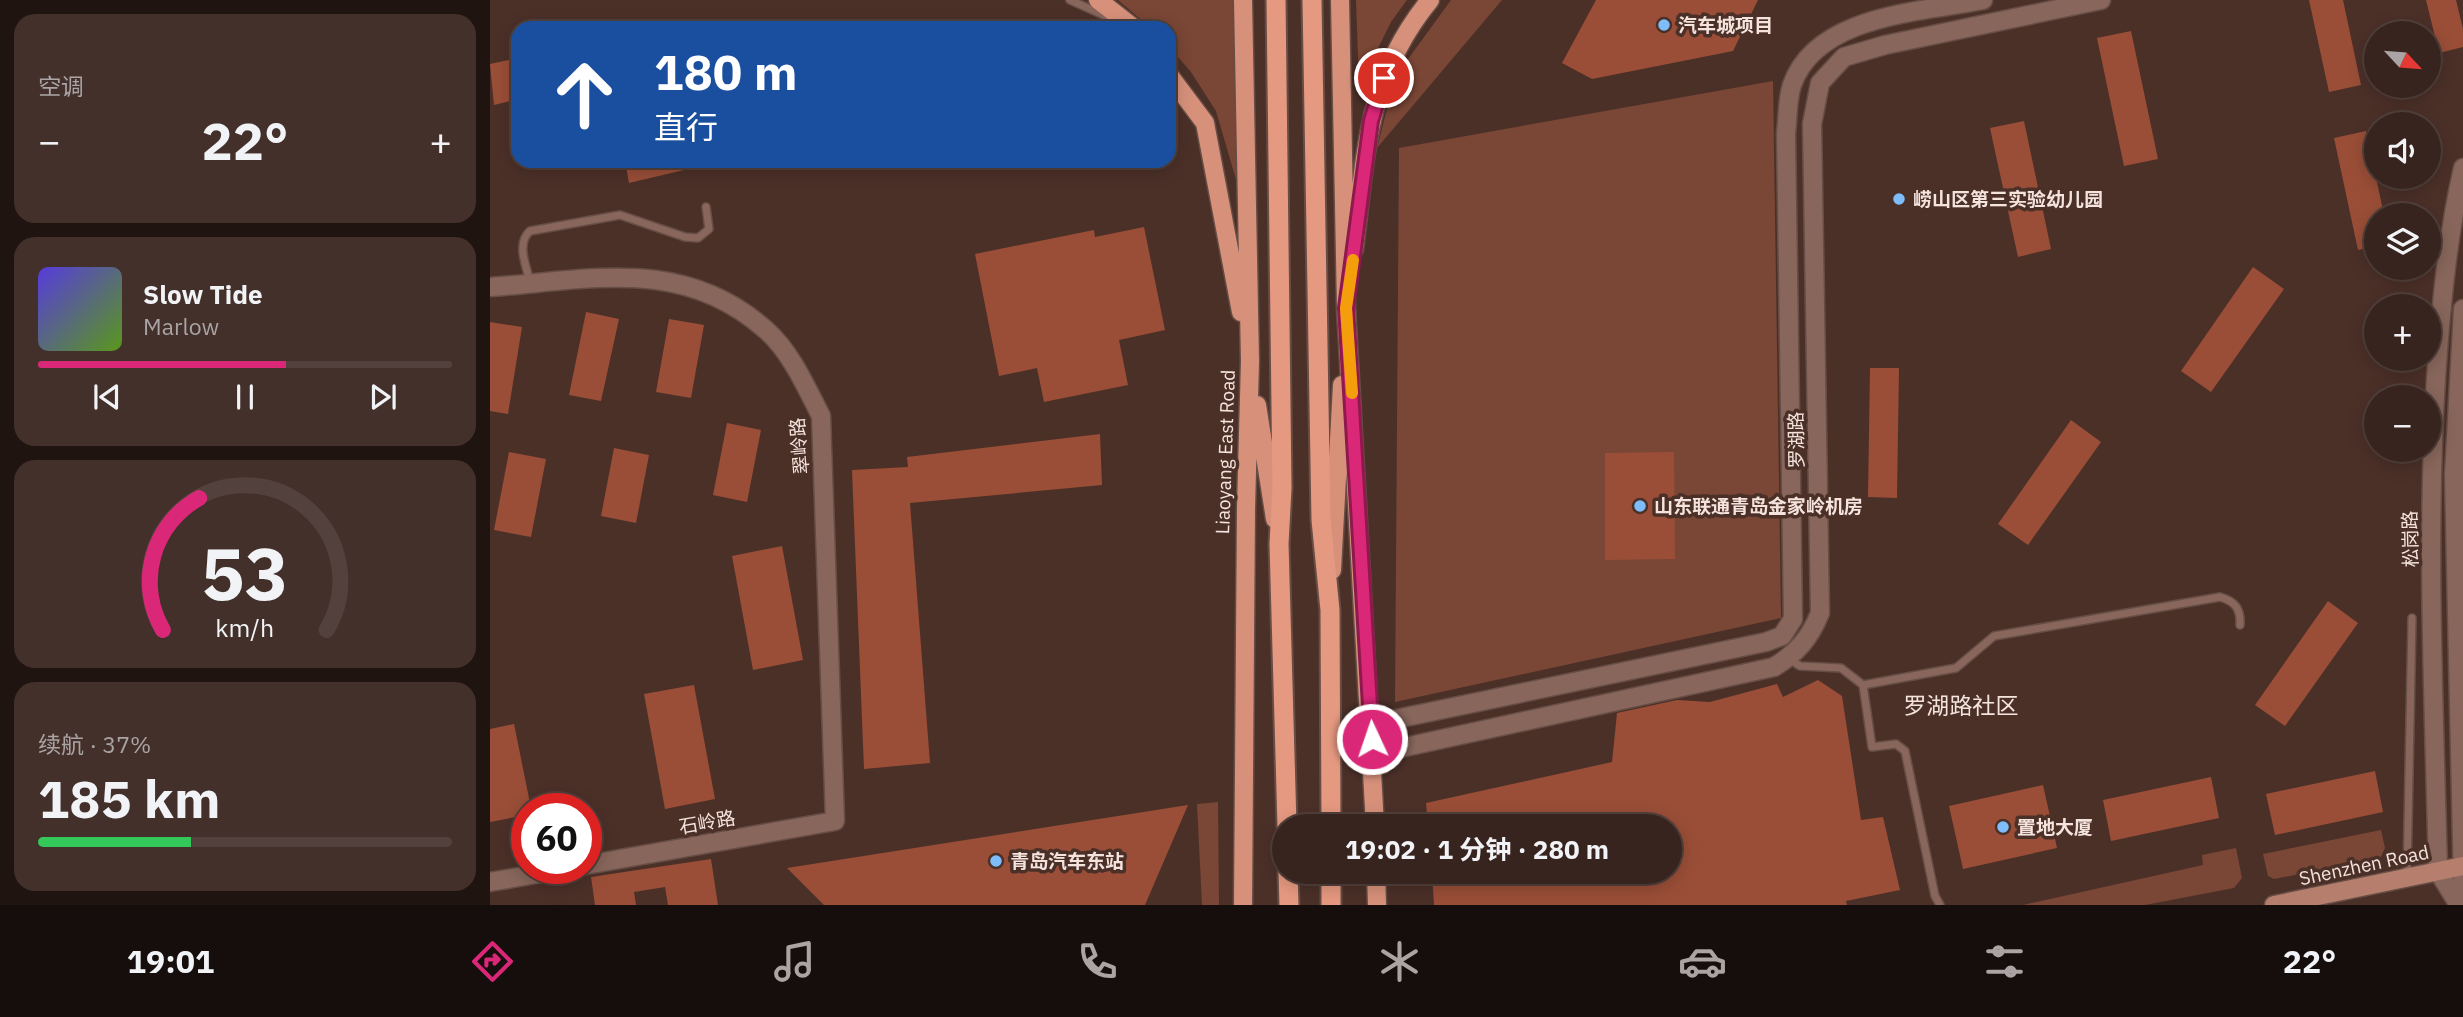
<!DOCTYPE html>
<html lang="zh">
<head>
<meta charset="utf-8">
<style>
  :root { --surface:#38241e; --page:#43302b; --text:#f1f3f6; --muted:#aba4a4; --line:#52413c; --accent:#db2777 }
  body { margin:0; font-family:"IBM Plex Sans","Noto Sans SC",sans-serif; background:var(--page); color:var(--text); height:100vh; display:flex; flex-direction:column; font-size:26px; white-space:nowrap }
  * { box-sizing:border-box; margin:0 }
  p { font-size:23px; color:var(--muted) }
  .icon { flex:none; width:38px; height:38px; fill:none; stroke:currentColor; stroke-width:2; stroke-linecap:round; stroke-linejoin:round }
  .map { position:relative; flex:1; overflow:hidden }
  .details { display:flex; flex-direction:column; gap:14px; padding:14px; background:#1f1410; width:490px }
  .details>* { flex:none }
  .guide { position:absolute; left:21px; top:21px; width:665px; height:147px; border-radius:21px; box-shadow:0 4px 18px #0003,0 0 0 2px var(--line); background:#1a4fa0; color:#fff; overflow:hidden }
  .needle { width:46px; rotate:116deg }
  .controls { position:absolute; left:1874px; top:21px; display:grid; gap:14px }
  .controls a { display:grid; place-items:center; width:77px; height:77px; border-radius:50%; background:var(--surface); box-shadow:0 4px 18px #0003,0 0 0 2px var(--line); font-size:35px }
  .speed { position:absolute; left:21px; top:793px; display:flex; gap:14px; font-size:35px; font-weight:700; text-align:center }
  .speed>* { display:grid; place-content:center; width:91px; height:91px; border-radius:50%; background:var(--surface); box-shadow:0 4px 18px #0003,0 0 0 2px var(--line); line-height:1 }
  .speed .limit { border:10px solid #d22; background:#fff; color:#111 }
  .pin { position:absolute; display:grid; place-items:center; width:60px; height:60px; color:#fff; margin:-30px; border:4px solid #fff; border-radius:50%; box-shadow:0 2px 7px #0007 }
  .me { position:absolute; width:77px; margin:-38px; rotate:357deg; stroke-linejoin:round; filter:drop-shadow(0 0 5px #0008) }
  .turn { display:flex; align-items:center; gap:24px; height:147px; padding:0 28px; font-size:32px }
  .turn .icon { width:91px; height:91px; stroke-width:2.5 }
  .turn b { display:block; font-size:49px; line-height:60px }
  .big { font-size:52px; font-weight:700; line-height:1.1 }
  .details .card { flex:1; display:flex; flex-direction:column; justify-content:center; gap:10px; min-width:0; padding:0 24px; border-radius:21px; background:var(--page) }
  .details .dial { align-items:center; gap:0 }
  .dial svg { height:182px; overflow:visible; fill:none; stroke:var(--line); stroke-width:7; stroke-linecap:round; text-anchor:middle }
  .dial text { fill:var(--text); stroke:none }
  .song { display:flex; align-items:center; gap:21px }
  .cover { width:84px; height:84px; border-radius:10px; background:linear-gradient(135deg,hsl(250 70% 55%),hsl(90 70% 35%)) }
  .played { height:7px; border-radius:4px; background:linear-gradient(90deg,var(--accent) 60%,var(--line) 60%) }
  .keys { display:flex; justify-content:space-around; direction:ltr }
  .heat { display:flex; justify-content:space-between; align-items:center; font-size:38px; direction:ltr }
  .charge { height:10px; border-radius:5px; background:linear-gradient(90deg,#34c759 37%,var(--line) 0) }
  .trip { position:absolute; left:782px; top:814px; width:410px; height:70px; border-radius:35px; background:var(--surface); box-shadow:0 4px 18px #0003,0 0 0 2px var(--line); font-weight:700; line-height:70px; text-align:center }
  .tab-bar { display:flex; height:112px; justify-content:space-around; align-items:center; background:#160e0c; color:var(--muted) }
  .tab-bar .icon { width:49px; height:49px }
  .tab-bar .on { color:var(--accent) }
  .tab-bar b { font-size:32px; color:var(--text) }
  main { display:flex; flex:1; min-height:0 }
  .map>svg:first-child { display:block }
</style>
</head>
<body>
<main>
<section class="details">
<div class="card"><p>空调</p>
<div class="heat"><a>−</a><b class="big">22°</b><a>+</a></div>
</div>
<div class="card">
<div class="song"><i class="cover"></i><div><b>Slow Tide</b><p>Marlow</p></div></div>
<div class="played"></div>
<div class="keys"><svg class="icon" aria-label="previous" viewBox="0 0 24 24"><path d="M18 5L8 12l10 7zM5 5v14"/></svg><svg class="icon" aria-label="pause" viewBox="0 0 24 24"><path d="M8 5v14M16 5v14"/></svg><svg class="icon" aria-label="next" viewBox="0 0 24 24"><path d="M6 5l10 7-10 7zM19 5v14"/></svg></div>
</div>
<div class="card dial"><svg viewBox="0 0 100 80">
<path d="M14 69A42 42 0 1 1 86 69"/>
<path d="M14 69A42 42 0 0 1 30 11" stroke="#db2777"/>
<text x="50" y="56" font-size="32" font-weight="700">53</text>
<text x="50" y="72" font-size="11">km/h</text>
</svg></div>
<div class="card"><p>续航 · 37%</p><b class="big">185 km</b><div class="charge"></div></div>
</section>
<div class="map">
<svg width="1973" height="905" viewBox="0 0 1973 905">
  <rect width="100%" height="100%" fill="#4b3028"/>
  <path fill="#7a4636" d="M628 0H744L747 183 726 111 701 72 679 47V28H661Z
    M866 0H917L901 22 869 86Z
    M961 0H1012L887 148 905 77Z
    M1283 81 1291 618 905 702 909 148Z
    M728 802 729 905H712L707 804Z
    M1891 830 1895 848 1890 859 1784 879 1778 876 1773 854Z
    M1746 848 1752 878 1744 888 1655 905H1533L1713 865 1712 855Z"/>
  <path fill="#9a4e37" d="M1106 0H1268L1243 51 1102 79 1072 63Z
    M1819 0H1853L1871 85 1839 92Z
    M1936 0H1966L1973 29V47L1949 53Z
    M1641 31 1668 159 1634 166 1607 38Z
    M28 58V99L4 105 0 64Z
    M1534 121 1561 249 1528 257 1500 128Z
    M1876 131 1894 215H1886V246L1868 250 1844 138Z
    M135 161H210L211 166 139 183Z
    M654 227 675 330 629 340 638 385 554 402 547 368 509 376 485 254 604 230 605 237Z
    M1763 267 1794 289 1721 392 1691 371Z
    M96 312 129 319 111 401 79 395Z
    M179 319 214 325 201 398 166 392Z
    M0 322 32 327 18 414 0 411Z
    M1380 368H1409L1407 498 1378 497Z
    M1581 420 1611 442 1538 545 1508 524Z
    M237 423 271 430 257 502 223 495Z
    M610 434 612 485 420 503 440 763 374 769 362 470 418 467 417 457Z
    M124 448 159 455 146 523 111 516Z
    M19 452 56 459 41 537 4 530Z
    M1184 452 1185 559 1115 560V453Z
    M292 546 313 660 263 670 242 556Z
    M1838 601 1868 623 1795 726 1765 705Z
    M1328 680 1352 696 1371 820 1393 817 1410 890 1356 901 1357 905H944L942 872H1180V826H938L936 803 1122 762 1127 713 1187 700 1220 702 1287 684 1293 697Z
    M204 685 225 799 175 809 154 694Z
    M24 724 41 808H37V815L0 822V729Z
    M1885 771 1893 812 1785 835 1776 794Z
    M1721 777 1729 818 1621 841 1613 800Z
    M1553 785 1567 848 1473 869 1459 806Z
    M698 805 655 905H334L297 868Z
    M221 859 228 905H178L175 887 144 892 146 905H105L101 877Z"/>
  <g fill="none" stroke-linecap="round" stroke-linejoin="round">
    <defs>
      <path id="service" d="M580 0 620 18
        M40 281C36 266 26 243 40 231L130 215 195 237 208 238 219 229 216 207
        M1298 658 1310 666 1351 668 1373 685 1382 747 1406 744 1415 751 1445 896 1450 905
        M1373 685 1466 668 1504 636 1730 597C1745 601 1751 609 1750 625
        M1917 877 1922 618"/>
      <path id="tertiary" d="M0 287C101 280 193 256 276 330 301 352 316 387 331 416L345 821 96 865
        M1973 309 1964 475 1973 887
        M882 724 1276 642 1292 636 1303 619 1296 133C1298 118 1297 100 1302 85 1326 15 1431 12 1493 0
        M883 754 1284 667C1307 653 1320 638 1330 613L1322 124 1330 83 1354 57 1395 45 1611 0
        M0 882 81 868
        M1969 905 1948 871C1944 707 1936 542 1946 378 1951 307 1957 238 1973 168"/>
      <path id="secondary" d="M1784 905 1973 866"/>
      <path id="primary" d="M608 0 644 28
        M753 0 760 361 756 508 753 905
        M850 0 856 308 885 826
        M679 75 715 123 751 312
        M864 249C876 154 876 78 940 0
        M767 405 785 519
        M842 570 852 385
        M886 872 887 905"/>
      <path id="trunk" d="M786 0 792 488 789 544 797 826
        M822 0 831 520 840 610 841 826
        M798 872 799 905
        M841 872V905"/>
    </defs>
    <use href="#service" stroke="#664d45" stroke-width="10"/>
    <use href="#tertiary" stroke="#664d45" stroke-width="21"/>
    <use href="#secondary" stroke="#664d45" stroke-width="21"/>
    <use href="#primary" stroke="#664d45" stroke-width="21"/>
    <use href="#trunk" stroke="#664d45" stroke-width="23"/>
    <use href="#service" stroke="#88665b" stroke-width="7"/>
    <use href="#tertiary" stroke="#88665b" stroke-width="18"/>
    <use href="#secondary" stroke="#b57e6d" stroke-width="18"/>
    <use href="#primary" stroke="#d7917b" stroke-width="18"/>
    <use href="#trunk" stroke="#e69981" stroke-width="19"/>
  </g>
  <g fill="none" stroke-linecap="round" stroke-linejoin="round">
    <defs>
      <path id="route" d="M882 739 856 308 881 121 894 78"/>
    </defs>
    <use href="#route" stroke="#8e194d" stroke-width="18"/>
    <use href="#route" stroke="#db2777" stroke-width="12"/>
    <path stroke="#f59e0b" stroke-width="12" d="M862 393 856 308 863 260"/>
  </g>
  <g fill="#7ebdf9" stroke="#4b3028" stroke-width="2.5">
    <circle cx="1174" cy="25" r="7"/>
    <circle cx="1409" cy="199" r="7"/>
    <circle cx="1150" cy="506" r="7"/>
    <circle cx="1513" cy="827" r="7"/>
    <circle cx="506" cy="861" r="7"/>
  </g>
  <g text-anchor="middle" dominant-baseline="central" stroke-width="7" stroke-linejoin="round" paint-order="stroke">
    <g font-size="19" font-weight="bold" fill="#f5e3dd" stroke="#4b3028" text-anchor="start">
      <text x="1188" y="25">汽车城项目</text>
      <text x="1423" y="199">崂山区第三实验幼儿园</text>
      <text x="1164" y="506">山东联通青岛金家岭机房</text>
      <text x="1527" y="827">置地大厦</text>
      <text x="520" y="861">青岛汽车东站</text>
    </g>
    <g font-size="19" fill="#f5e3dd" stroke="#4b3028">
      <text transform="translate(1306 440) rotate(-91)">罗湖路</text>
      <text transform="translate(309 446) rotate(-95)">翠岭路</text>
      <text transform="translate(735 452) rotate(-88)">Liaoyang East Road</text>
      <text transform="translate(1920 539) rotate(-91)">松岗路</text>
      <text transform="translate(217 822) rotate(-10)">石岭路</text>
      <text transform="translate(1874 865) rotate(-12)">Shenzhen Road</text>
    </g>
    <g font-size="23" fill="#f5e3dd" stroke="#4b3028">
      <text x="1471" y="705">罗湖路社区</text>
    </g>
  </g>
</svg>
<div class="controls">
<a><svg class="needle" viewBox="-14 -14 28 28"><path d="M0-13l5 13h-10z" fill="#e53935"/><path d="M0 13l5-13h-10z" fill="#aba4a4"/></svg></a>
<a><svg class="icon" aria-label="sound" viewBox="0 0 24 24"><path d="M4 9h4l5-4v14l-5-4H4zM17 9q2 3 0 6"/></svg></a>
<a><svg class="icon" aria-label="layers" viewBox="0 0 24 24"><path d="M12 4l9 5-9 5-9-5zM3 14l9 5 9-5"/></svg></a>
<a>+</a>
<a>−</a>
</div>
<div class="speed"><div class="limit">60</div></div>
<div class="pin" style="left:894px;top:78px;background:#d93025"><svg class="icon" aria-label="arrive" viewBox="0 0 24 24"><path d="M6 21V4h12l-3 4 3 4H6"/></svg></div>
<svg class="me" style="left:882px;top:739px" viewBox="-20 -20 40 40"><circle r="17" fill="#db2777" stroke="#fff" stroke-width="3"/><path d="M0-11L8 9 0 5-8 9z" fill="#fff"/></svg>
<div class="trip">19:02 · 1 分钟 · 280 m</div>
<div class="guide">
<div class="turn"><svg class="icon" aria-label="ahead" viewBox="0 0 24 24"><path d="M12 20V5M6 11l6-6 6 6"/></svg><div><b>180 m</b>直行</div></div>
</div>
</div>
</main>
<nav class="tab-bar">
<b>19:01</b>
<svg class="icon on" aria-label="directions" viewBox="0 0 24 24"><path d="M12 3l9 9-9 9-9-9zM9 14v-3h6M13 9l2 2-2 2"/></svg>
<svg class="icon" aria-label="music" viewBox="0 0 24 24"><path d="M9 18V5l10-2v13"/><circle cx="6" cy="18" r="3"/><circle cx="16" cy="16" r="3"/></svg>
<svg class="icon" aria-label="phone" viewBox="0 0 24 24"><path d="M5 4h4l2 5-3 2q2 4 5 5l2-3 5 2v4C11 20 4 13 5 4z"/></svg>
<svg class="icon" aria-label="climate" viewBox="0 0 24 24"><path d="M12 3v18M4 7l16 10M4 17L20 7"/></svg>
<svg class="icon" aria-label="car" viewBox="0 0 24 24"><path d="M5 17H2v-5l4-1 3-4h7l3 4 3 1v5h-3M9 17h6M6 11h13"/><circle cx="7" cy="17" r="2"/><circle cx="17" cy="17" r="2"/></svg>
<svg class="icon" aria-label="filters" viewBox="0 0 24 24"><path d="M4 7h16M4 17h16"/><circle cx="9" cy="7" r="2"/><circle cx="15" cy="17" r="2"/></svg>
<b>22°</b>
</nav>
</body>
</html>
